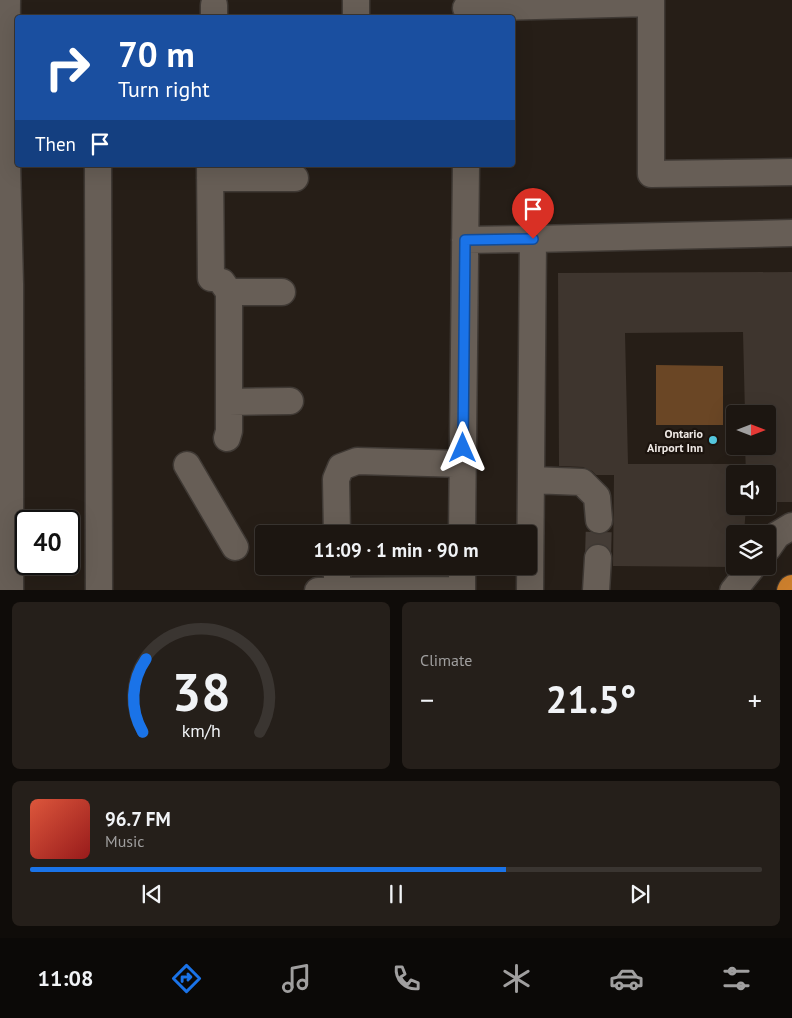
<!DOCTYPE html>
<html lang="en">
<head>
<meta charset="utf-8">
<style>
  :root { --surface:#1c1611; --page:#251f1a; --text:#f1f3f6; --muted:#a09f9f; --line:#3a3531; --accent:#1a73e8 }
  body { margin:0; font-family:"PT Sans",sans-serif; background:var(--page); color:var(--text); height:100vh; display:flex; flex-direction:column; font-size:19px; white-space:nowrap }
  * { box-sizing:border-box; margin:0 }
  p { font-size:16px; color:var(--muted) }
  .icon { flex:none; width:28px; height:28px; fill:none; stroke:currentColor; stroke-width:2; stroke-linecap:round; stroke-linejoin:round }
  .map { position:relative; height:590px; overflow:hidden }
  .panel { display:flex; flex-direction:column; gap:12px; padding:12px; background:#0f0c09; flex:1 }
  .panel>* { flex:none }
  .hud { position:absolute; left:15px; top:15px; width:500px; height:152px; border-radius:5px; box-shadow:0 5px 20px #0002,0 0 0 1px var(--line); background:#1a4fa0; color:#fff; overflow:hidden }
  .needle { width:32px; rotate:90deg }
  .controls { position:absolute; left:726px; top:405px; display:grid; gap:10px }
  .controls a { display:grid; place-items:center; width:50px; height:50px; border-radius:5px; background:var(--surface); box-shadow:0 5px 20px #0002,0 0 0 1px var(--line); font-size:25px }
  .speed { position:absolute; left:15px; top:510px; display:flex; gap:10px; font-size:25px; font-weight:700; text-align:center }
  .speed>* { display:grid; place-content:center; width:65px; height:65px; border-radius:50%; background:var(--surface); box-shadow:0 5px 20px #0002,0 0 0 1px var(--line); line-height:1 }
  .speed .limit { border:2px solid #111; border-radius:8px; background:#fff; color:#111 }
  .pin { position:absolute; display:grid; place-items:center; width:42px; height:42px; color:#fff; margin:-51px -21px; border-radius:50% 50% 50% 0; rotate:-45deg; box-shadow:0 0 5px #0007 }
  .pin .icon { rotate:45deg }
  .me { position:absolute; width:55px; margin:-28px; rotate:0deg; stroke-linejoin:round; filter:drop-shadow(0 0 4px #0008) }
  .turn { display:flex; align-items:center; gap:18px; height:105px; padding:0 20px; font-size:22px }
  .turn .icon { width:65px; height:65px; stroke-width:2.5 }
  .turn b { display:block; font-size:35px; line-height:42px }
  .then { display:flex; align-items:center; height:48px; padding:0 20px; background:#0003; gap:10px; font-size:19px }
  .big { font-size:38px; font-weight:600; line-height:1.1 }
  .panel .widget { flex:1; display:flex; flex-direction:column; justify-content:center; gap:8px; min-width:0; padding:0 18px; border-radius:8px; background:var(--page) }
  .panel .dial { align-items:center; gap:0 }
  .dial svg { height:130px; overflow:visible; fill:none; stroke:var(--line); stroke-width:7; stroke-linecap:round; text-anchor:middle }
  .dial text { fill:var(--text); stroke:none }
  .song { display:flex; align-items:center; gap:15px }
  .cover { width:60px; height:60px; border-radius:8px; background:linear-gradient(135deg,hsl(10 70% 55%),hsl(0 70% 35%)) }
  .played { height:5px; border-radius:2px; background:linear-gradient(90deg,var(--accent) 65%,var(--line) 65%) }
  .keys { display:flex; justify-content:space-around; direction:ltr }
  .heat { display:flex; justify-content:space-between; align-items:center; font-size:28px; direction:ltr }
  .panel .tiles { flex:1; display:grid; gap:12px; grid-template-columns:1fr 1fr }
  .widget:last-child { grid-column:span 2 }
  .trip { position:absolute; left:255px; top:525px; width:282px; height:50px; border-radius:5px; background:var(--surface); box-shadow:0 5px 20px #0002,0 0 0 1px var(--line); font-weight:600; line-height:50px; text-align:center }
  .tab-bar { display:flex; height:80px; justify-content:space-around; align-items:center; background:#0b0907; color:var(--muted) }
  .tab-bar .icon { width:35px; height:35px }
  .tab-bar .current { color:var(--accent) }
  .tab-bar b { font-size:22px; color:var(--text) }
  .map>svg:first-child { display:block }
</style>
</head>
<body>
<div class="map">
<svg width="792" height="591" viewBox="0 0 792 591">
  <rect width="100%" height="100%" fill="#261e17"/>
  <path fill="#6a4625" d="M656 365 723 366V425H656Z"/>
  <path fill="#3e352e" d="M792 272V502H768V474H746L745 446H768V414H745L743 332 625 333 628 464H735V506H746L744 534H735V564L733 567 613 566 614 475H596L592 471 583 467 559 466 558 273Z"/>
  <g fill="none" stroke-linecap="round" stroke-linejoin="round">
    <path stroke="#443c36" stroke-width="26" stroke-dasharray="26 13" stroke-linecap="butt" d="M598 558 599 520"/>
    <defs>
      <path id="minor" d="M7 0 6 122 10 284V591
        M356 0V18
        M651 0V174L792 172
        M214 5V18
        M466 8 651 3
        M98 165 99 591
        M210 165 211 278
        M210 178H295
        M465 240 533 239
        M222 282 229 292V431L227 438
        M229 292H282
        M229 402 290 401
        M187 465 235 547
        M531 480 582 482 597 497 599 520
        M337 534 336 479 341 467 357 461 463 464
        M462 534 466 165
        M768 548 777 535 792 526
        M337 566V589
        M318 591 462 590
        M462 591V566
        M530 591 533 239 792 233
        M596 591 598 558
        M733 591 753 566"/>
      <path id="highway" d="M791 591 792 589"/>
    </defs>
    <use href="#minor" stroke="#3f3934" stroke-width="29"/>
    <use href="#highway" stroke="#3f3934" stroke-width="30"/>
    <use href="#minor" stroke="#675e56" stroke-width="26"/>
    <use href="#highway" stroke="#cc7f2d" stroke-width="28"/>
  </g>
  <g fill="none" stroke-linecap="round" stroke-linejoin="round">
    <defs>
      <path id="route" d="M463 448 465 240 533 239"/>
    </defs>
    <use href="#route" stroke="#114b97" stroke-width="12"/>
    <use href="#route" stroke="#1a73e8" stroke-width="9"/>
  </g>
  <circle fill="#56c9e0" stroke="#1c140e" stroke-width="2" cx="713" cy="440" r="5"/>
  <g text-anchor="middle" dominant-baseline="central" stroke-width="4.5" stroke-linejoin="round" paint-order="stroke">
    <g font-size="12" font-weight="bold" fill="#eee8e4" stroke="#1c140e" text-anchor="end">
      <text x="703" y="433">Ontario<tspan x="703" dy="14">Airport Inn</tspan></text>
    </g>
  </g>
</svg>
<div class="controls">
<a><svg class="needle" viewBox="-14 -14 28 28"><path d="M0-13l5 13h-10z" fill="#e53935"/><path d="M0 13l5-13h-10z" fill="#a09f9f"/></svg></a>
<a><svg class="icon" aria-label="sound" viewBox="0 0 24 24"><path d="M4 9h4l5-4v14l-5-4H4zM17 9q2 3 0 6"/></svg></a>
<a><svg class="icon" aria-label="layers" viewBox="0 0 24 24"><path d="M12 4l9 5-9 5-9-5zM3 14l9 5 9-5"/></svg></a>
</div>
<div class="speed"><div class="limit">40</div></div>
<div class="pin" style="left:533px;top:239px;background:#d93025"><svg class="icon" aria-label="arrive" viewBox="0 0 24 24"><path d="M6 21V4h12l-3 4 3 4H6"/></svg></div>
<svg class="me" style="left:463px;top:448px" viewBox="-20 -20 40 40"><path d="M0-17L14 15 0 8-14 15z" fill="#1a73e8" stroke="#fff" stroke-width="4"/></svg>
<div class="trip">11:09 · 1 min · 90 m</div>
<div class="hud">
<div class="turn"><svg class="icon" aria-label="right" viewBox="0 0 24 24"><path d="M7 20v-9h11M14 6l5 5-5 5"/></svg><div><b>70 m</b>Turn right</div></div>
<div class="then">Then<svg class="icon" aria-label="arrive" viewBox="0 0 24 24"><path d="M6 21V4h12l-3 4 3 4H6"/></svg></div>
</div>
</div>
<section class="panel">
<div class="tiles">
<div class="widget dial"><svg viewBox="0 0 100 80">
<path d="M14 69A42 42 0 1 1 86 69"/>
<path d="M14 69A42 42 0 0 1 16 24" stroke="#1a73e8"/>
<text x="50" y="56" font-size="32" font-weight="700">38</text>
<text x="50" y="72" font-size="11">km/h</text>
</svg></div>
<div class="widget"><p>Climate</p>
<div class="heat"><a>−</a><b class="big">21.5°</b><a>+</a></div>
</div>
<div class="widget">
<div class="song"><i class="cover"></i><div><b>96.7 FM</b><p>Music</p></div></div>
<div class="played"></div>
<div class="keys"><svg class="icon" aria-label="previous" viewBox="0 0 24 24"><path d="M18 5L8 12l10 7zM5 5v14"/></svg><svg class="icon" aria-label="pause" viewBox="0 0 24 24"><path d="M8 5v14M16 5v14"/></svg><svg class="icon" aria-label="next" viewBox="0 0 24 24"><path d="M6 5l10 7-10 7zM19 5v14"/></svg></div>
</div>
</div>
</section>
<nav class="tab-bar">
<b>11:08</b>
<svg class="icon current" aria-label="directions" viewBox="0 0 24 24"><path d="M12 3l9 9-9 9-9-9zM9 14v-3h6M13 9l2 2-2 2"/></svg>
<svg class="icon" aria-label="music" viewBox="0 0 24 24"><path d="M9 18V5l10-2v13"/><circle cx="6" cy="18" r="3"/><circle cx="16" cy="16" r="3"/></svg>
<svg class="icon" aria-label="phone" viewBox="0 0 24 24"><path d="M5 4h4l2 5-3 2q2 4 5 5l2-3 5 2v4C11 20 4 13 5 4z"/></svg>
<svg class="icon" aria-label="climate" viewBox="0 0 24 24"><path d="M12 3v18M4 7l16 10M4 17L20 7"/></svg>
<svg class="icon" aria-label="car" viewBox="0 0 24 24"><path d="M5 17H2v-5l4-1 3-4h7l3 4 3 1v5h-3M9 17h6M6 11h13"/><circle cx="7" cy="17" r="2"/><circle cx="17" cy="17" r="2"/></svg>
<svg class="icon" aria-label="filters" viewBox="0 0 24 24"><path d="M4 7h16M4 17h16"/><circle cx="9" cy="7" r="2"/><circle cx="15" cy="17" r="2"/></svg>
</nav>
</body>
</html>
